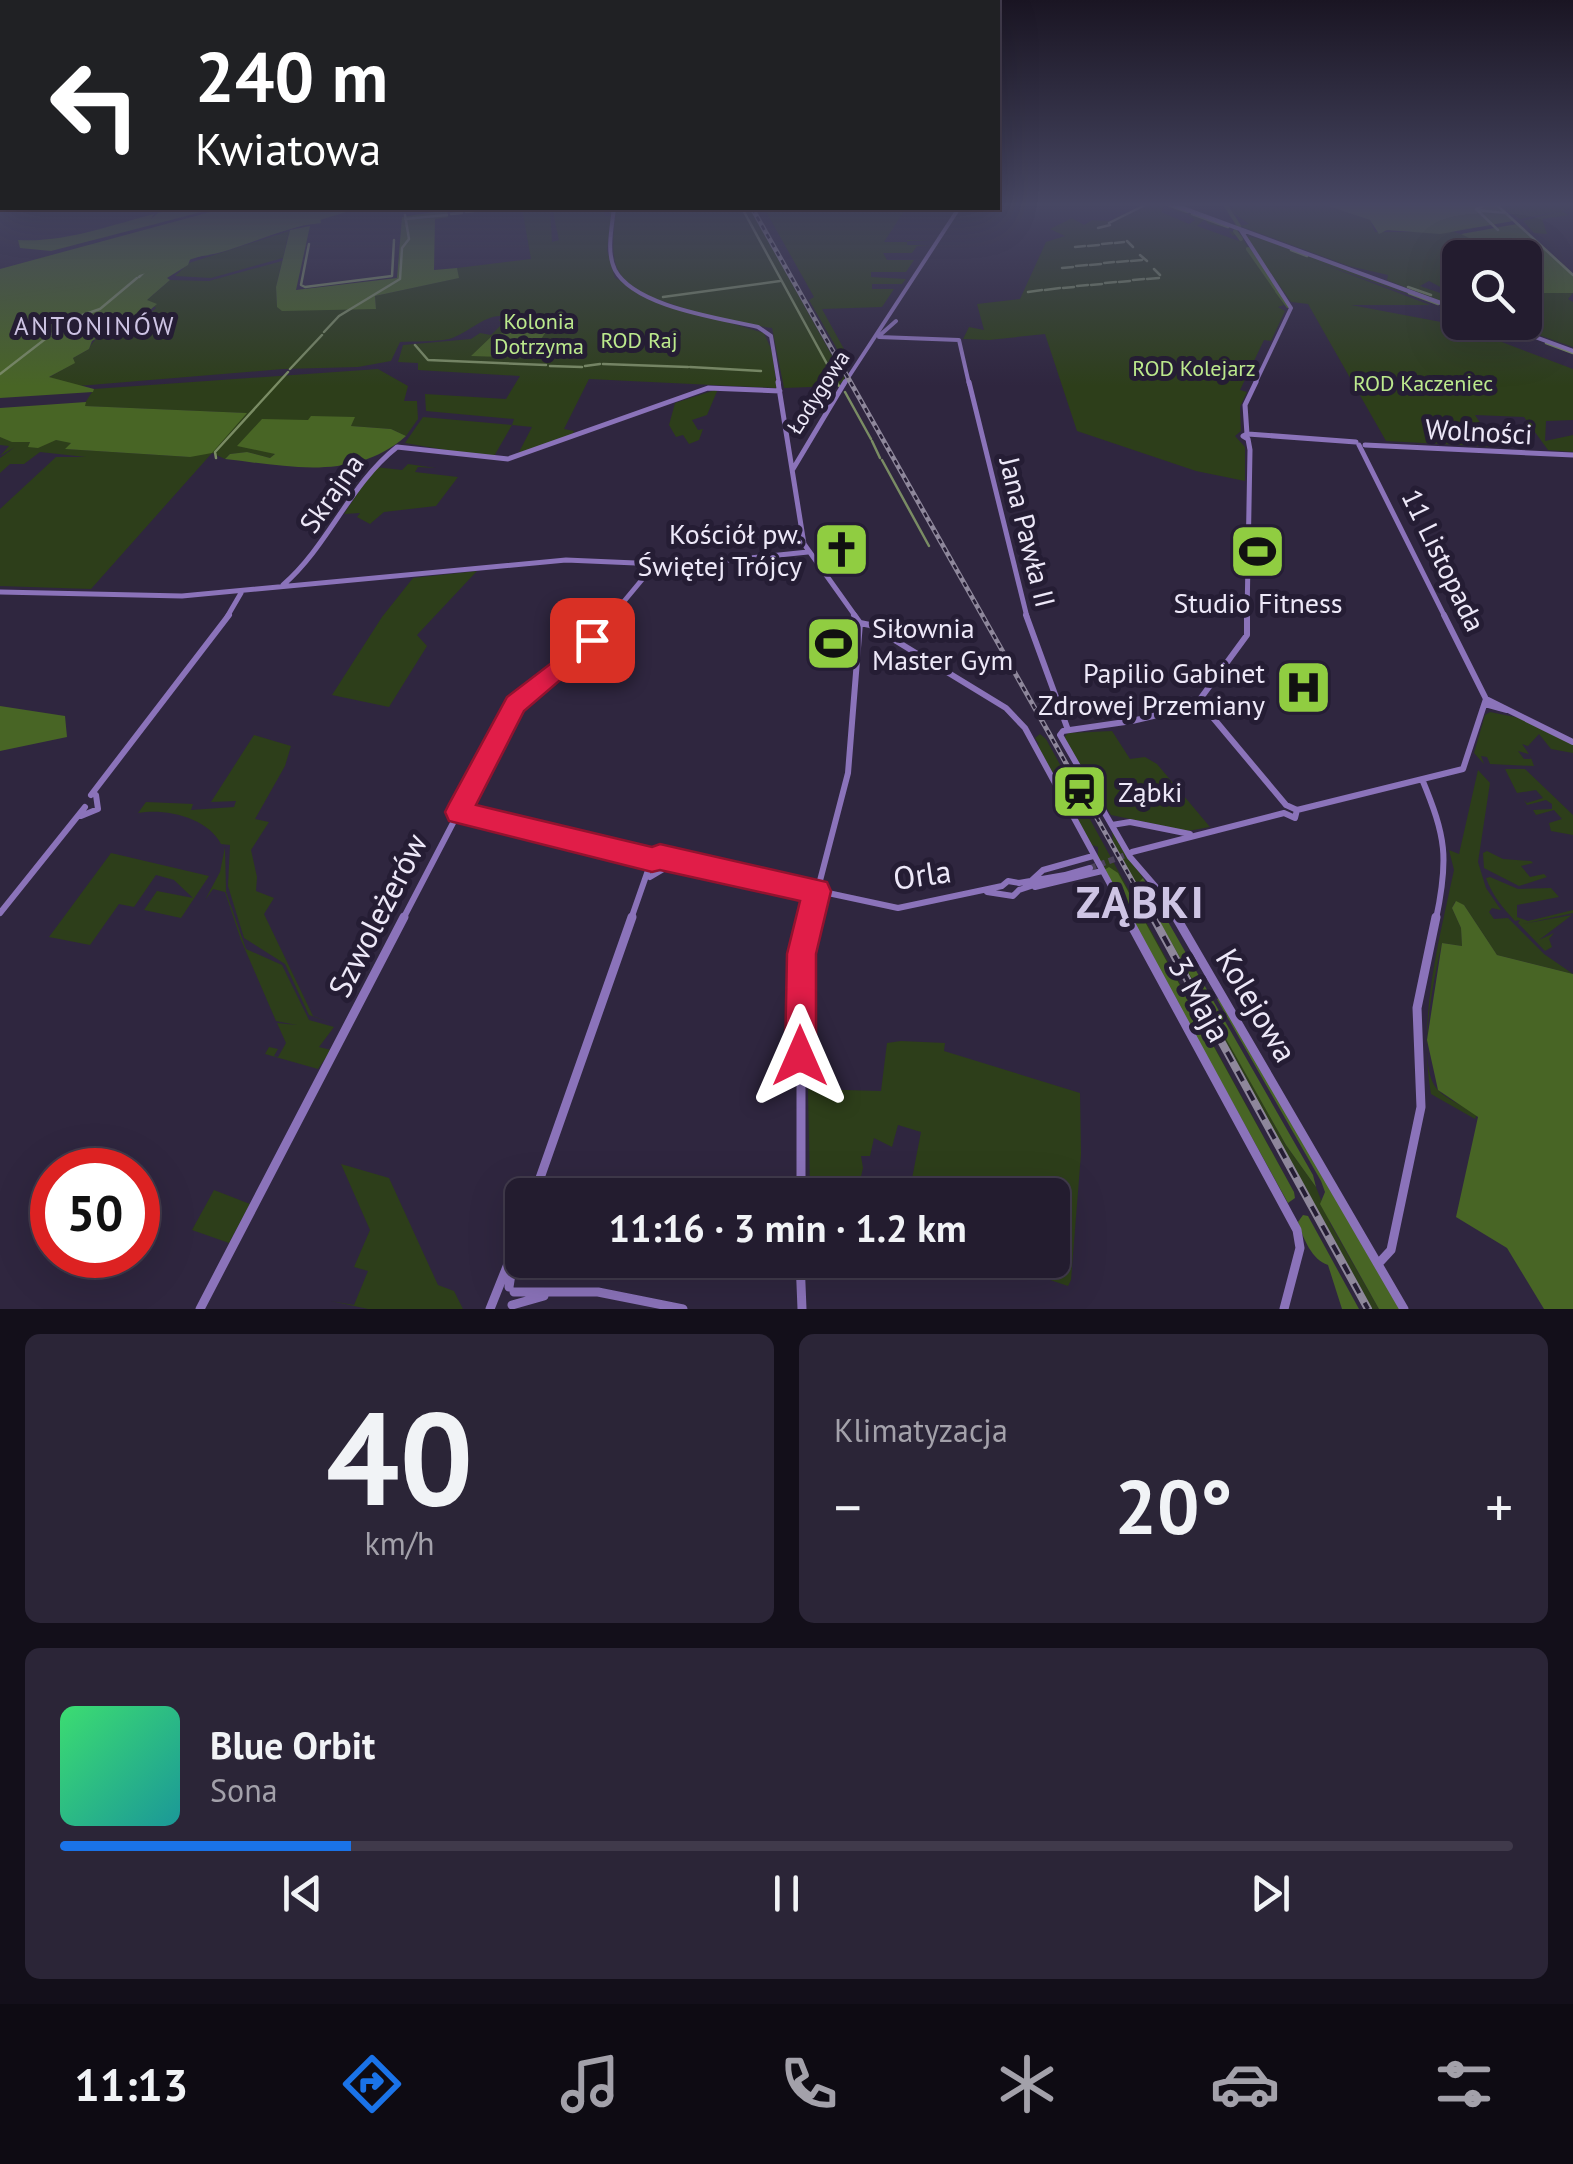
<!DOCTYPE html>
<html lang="pl">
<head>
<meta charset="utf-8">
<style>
  :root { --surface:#231c2f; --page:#2b2537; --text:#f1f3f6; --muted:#a3a1aa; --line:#403a4b; --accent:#1a73e8 }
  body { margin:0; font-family:"PT Sans",sans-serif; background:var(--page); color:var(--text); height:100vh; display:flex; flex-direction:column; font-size:38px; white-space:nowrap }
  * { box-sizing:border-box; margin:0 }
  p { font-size:32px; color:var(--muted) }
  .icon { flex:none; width:55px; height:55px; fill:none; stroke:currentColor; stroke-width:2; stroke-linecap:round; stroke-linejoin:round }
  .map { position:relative; height:1309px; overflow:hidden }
  .side { display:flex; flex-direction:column; gap:25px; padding:25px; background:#130f1a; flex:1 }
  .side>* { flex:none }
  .hud { position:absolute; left:0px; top:0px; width:1000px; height:210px; box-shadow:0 10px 40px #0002,0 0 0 2px var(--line); background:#202124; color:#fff; overflow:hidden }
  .tools { position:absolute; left:1442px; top:240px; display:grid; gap:20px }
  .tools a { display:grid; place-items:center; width:100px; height:100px; border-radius:15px; background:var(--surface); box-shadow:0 10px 40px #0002,0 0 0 2px var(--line); font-size:50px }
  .speed { position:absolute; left:30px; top:1148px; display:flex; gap:20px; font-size:50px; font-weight:700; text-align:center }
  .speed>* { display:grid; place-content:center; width:130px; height:130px; border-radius:50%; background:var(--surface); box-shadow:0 10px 40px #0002,0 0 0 2px var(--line); line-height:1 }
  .speed .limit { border:15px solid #d22; background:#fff; color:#111 }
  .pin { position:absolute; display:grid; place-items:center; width:85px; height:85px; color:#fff; margin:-42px; border-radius:20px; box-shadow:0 5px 15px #0006 }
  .me { position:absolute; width:110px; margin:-55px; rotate:0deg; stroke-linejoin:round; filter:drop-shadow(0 0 8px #0008) }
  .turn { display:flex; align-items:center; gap:35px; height:210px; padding:0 30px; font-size:45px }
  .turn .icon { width:130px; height:130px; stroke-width:2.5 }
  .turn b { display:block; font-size:70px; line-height:85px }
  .big { font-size:75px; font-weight:700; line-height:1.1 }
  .side .widget { flex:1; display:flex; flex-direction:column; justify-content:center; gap:15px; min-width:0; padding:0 35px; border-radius:15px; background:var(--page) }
  .side .dial { align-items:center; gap:0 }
  .dial b { font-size:130px; line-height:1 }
  .song { display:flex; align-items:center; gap:30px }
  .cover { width:120px; height:120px; border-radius:15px; background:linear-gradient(135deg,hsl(140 70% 55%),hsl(180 70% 35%)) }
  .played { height:10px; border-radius:5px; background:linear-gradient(90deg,var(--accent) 20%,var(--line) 20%) }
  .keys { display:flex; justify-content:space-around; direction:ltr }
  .heat { display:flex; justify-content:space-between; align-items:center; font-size:55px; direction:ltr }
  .side .tiles { flex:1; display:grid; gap:25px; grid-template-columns:1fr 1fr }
  .widget:last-child { grid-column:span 2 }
  .trip { position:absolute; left:505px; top:1178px; width:565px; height:100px; border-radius:15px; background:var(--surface); box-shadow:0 10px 40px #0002,0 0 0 2px var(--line); font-weight:700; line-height:100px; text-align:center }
  .dock { display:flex; height:160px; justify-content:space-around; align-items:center; background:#0e0b13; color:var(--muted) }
  .dock .icon { width:70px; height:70px }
  .dock .on { color:var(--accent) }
  .dock b { font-size:45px; color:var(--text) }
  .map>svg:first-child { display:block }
</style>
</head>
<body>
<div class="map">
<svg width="1573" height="1309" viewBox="0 0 1573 1309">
  <rect width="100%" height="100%" fill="#2f263f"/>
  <path fill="#2d3e1a" d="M1147 203H1166L1189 212 1186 214 1164 206 1161 212 1189 224 1195 220 1188 215 1192 213 1237 230 1208 224 1205 219 1197 226 1239 241 1237 234 1233 236 1229 231 1239 233 1284 305 1278 307 1285 311 1271 341 1264 340 1240 390 1247 392 1240 407 1241 431 1235 436 1245 447V481L1196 471 1077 431 1045 334 989 340 963 339 969 327 984 330 977 304 1020 299 1046 242 1065 236 1050 229 1072 218 1084 225 1092 220 1109 221Z
    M1227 203C1247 203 1264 207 1282 208L1277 203 1283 208 1325 205 1370 220 1375 232H1454L1470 237 1452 246 1520 257 1460 258V292L1444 287 1451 291 1450 292 1429 281 1420 286 1440 293 1442 302 1387 280 1388 275 1349 266 1240 226 1249 224 1230 211 1234 205Z
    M1499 203H1508L1504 205 1508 207 1521 203H1573V208L1561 211 1569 215 1542 219 1547 234 1534 233 1523 221 1560 211 1520 219 1502 208 1513 221 1497 206Z
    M522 208H550L552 242 559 240 552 208H602L606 216 610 215 608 208H612L607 250 615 278 673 306 764 333 772 351 777 388 589 379 564 429 574 431 572 435 518 454 532 427 512 425 493 458 405 443 423 417 512 425 514 419 426 411 425 394 506 399 520 376 418 370V363L398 362 403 345 471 339 480 333 491 335 502 324 499 320 505 314 501 311 500 316C483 316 467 334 449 339 434 342 416 341 400 342L391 361 358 367 283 369 78 386 48 378 74 363 73 358 89 349C96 332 125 320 142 321L156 308 146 301 170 280 209 281 282 261 276 287 277 307 376 309 375 296 458 278 457 268 531 259Z
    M616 208H638V211L659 208H750L845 379 838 386 784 388 772 328C738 323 640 303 621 275 608 256 615 229 616 208Z
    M764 208H906L884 242 932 240H907V245H928L917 246 912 253H883L887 260H914L906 272H871V277L906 279 902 284H872V289H894L882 307 822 309 850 360 844 361 809 300 814 297Z
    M289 231 283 258 211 278 175 276 189 263Z
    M1245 236 1267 240 1441 306 1312 260 1430 305H1351L1457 325 1573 369V420L1546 421 1545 441 1573 435V452L1548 450 1524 417 1475 415 1496 447 1386 441 1308 304 1291 302Z
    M1525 293H1573L1568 299 1573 302V347L1505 323 1525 322Z
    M378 369 408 386 404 401H417L418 419 406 436 391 429 351 426 354 418 308 420 262 449 275 454 270 458 247 452 230 454 225 459 212 453 91 589 0 586V509L56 457H86L40 452 24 464H10L0 473V458L15 447 0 456 9 446 0 445V437L30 441 29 447 56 440 72 442 66 449 190 457 246 413 83 406 94 389Z
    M718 389 707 415 692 420 698 430 703 429 699 440 689 444 683 435 676 437 669 425 675 403Z
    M408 464 436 468 418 467 415 472 458 477 436 506 384 512 370 524 357 517 360 513 344 514 375 467 402 470Z
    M477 571 417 635 427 646 389 707 332 695 382 617 413 578Z
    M1490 712 1520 718 1573 744V753L1551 749 1539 734 1528 746 1522 744 1529 754 1518 751 1524 759H1531L1530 755 1534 766 1490 764 1487 757 1481 756 1484 764 1474 753 1485 715Z
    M1112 731 1130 759 1145 757 1157 764 1210 827 1188 831 1111 815 1064 738 1068 733Z
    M1040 734 1046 739 1294 1192 1172 972 1098 859V847L1092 845 1036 746 1039 744 1035 738Z
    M254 735 291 746 285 766 255 819 269 822 251 850 257 877 256 891 274 898 264 914 313 1016 332 1023 309 1015 285 964 244 938 228 886 230 845 221 844C208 818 166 808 138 813L146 802 193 804 191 810 234 807 236 801 211 802Z
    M1505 769H1525L1573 815V835L1551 831 1549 823 1562 819 1554 810 1536 815 1533 810 1552 809V804L1546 800 1527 805 1524 800 1527 803 1543 798 1536 790 1517 793Z
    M1478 770 1490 783 1478 862 1486 888 1501 910 1492 908 1489 912 1494 919 1508 918 1544 954 1573 974 1497 955 1464 905 1455 902 1452 908 1461 928 1462 946 1442 943C1435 974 1415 1064 1437 1089 1447 1100 1465 1106 1477 1114L1475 1119 1431 1094C1418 1018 1438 945 1454 870L1449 850 1459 854Z
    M1112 830 1143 878 1139 883 1286 1145 1316 1187 1331 1225 1379 1309H1370L1113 842Z
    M225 847 226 892 246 949 282 965 309 1020 334 1027 319 1047 331 1050 318 1069 265 1054 269 1047 278 1049 274 1056 278 1057 286 1043 277 1023 297 1025 276 1021 241 940 225 892 213 889 205 900 220 872Z
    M1487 851 1503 859 1531 861 1533 863 1521 866 1530 877 1544 874 1547 877 1519 886 1484 868 1483 853Z
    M111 853 209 876 181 918 144 910 157 891 193 898 174 880 156 875 134 907 119 904 90 945 49 937Z
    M1490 877 1518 889 1551 888 1559 897 1517 905V917L1528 921 1573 910V913L1523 924 1572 915 1539 940 1554 933 1549 939 1552 947 1545 951 1518 923 1520 920 1515 921C1503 908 1492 895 1486 878Z
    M901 1041 945 1043 944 1051 1080 1093 1081 1154 1071 1280 1068 1286 991 1260H1052V1195H927L910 1189 921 1132 898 1125 892 1147 874 1138 870 1156H861L863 1168 857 1193 810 1192 808 1089 881 1091 887 1043Z
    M341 1164 389 1178 438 1285 454 1291 463 1309H368L331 1301 354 1305 368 1271 354 1267 370 1230Z
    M214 1190 250 1204 229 1243 192 1230Z"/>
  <path fill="#486525" d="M1346 203H1472L1478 207 1495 203 1513 221 1440 234 1387 230 1379 234 1370 220 1325 205Z
    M178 208H217L51 251 20 248 18 240C64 243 111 225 154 214L151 219 158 213Z
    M225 208H333L334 212 320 217 321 223C278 226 233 256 191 257L188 265 167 278 170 280 147 300 157 304 143 316 151 320H126L92 341 89 349 73 358 75 363 49 377 94 389 93 392 0 398V269Z
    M447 210 448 217 435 219 434 270 457 268 459 278 375 296 376 309 282 311 277 307 276 287 290 230 310 226 296 290 397 278 402 217Z
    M1517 224 1573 276V293H1525V258L1451 247 1469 238 1461 234Z
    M531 329 547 330 529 358 471 356 493 335Z
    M86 402 85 406 247 413 212 453 190 457 65 449 71 443 56 440 38 448 28 447 30 442H12L0 437V408Z
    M311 416 355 417 351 426 391 429 406 436C354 482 287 466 225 459L230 454 247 452 270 458 275 454 237 446 262 419 308 420Z
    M0 706 65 716 67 737 0 751Z
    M1109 867 1118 873 1294 1192 1295 1198 1288 1203 1104 870Z
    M1143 878 1313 1175 1316 1187 1286 1145 1138 883Z
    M1456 901 1464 905 1497 955 1573 974V1309H1544L1507 1248 1456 1217 1478 1117 1438 1090 1427 1040 1442 943 1462 946 1461 928 1452 908Z
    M1221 996 1402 1309H1379L1320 1204 1325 1192 1321 1181 1217 999Z
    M1303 1215 1308 1216 1359 1309H1342L1328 1265C1312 1260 1303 1238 1298 1222Z"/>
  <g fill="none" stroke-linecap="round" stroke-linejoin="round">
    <path stroke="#7a8c64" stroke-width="2.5" d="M1162 203 1188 212
      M1487 203 1496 205
      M1506 203 1498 206 1573 275
      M1483 206 1476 209 1498 230
      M742 208 839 386
      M478 210 503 208
      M1477 210 1504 213
      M466 212 474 211
      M451 214 462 213
      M1192 214 1228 227
      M405 219 447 215
      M1109 223 1149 203
      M1098 228 1110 225
      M1127 241 1133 247
      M1115 243 1124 242
      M309 244 301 285 305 287 392 276 394 240
      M1102 244 1112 243
      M1088 246 1099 245
      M1075 247 1085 246
      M1291 250 1307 256
      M1140 255 1147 261
      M1131 261 1142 260
      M1117 262 1128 261
      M1104 263 1114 262
      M1090 265 1101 264
      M1076 266 1087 265
      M1062 268 1073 267
      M1154 269 1160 275
      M139 277 144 272
      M1147 279 1159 278
      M1133 280 1144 279
      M1119 282 1130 281
      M1105 283 1116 282
      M1091 285 1102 284
      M1077 286 1088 285
      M1408 287 1431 295
      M1063 288 1074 287
      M1045 290 1060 288
      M1028 292 1042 290
      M1409 293 1438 304
      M663 297 780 281
      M1490 322 1520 333
      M324 332 339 316 400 279 402 248 409 239 405 215
      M1546 343 1573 353
      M415 345 428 360 546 365
      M603 364 688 367
      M550 366 582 367
      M585 366 600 364
      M690 367 761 371
      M290 369 322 335
      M0 374 71 319 100 309 137 278
      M845 392 871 439
      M872 441 880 458
      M216 458 215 452 288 372
      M882 460 929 546"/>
    <path stroke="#486525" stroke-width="4" d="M1224 203 1239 226
      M1235 231 1241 239
      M1248 249 1276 289
      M1277 291 1288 306
      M0 299 116 280 352 208"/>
    <path stroke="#4c435b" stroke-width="6" stroke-dasharray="6 4" stroke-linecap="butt" d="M1090 868 1131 853"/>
    <path stroke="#8b73ba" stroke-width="4" d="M1169 203 1460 310
      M614 208C612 227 606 252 615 270 635 307 720 318 758 327L771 336 779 384
      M1240 229 1291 308 1255 384
      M1495 322 1573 351
      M879 336 896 321
      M879 337 959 340 969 384
      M844 384 959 208"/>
    <path stroke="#8b73ba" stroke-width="5" d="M778 382 804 544 856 617
      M969 382 1027 617
      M1248 434 1356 442
      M1359 445 1445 617
      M1365 445 1573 455
      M793 469 845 382
      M283 585C329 545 349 485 397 447L508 459 708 388 780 391
      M0 592 182 596 566 560 682 565 808 552
      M227 617 241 593
      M611 617 655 564
      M1247 617 1250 450 1248 439 1243 436 1247 434 1245 405 1256 382"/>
    <path stroke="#8b73ba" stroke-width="6" d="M854 615 860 623 870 625 1006 708 1025 728 1129 919
      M1026 615 1068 730
      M1444 615 1486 699
      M1486 699 1573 742
      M1199 701 1286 805 1297 810
      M1485 704 1507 710
      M1422 779C1446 837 1449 858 1436 919
      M91 795 229 615
      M1297 810 1463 769 1486 699
      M458 813 652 859
      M1284 813 1295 818 1297 810
      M81 816 98 809 96 795
      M1112 825 1130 822 1190 834
      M1132 852 1284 813
      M652 859 660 857 898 908 1002 886 1008 881 1019 883 1065 875
      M1062 876 1090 868
      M650 877 672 864
      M1031 881 1043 870 1093 856
      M1035 887 1102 871
      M1019 890 1046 881
      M987 892 1013 896 1019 890
      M0 913 85 807
      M403 919 515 704 592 640 613 615
      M631 919 652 859
      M810 919 848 773 860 623
      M1177 919 1162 894 1130 857 1060 735 1063 731 1132 721 1195 706 1247 635V615"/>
    <path stroke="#8b73ba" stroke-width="9" d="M1127 917 1297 1230 1300 1248 1284 1309
      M1176 917 1404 1309
      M534 1195 632 917
      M801 1195V954L811 917
      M800 1260 802 1309
      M1379 1263 1391 1250 1421 1107 1417 1008 1436 917
      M509 1287 513 1261
      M514 1292H598L683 1309
      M512 1305 544 1296
      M200 1309 404 917
      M490 1309 522 1229"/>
    <defs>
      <path id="rail-far1" d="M752 208 1154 919"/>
      <path id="rail" d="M1153 917 1368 1309"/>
    </defs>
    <use href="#rail-far1" stroke="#8e879b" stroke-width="5"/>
    <use href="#rail" stroke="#8e879b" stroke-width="8"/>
    <use href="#rail-far1" stroke="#251d34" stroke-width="2.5" stroke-dasharray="5" stroke-linecap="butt"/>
    <use href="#rail" stroke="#251d34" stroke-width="4" stroke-dasharray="11" stroke-linecap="butt"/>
  </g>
  <linearGradient id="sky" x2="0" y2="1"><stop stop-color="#1a1523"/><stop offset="0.53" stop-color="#474763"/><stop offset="1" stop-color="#474763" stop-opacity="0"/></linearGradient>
  <rect width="1573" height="386" fill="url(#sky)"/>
  <path fill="#e11d48" stroke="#92132f" stroke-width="2.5" d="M592 632 600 634 604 640 600 646 524 711 476 805 652 847 660 844 827 882 831 891 816 954V1056L812 1068 800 1072 789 1068 785 1056 787 954 800 901 660 870 652 872 449 821 445 812 449 804 507 697Z"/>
  <defs>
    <symbol id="church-square" viewBox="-11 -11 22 22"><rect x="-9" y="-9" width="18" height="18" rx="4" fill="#90cd41" stroke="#251d34"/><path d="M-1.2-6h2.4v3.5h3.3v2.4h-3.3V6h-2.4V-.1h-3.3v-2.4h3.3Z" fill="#111"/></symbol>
    <symbol id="stadium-square" viewBox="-11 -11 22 22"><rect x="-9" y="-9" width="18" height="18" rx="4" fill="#90cd41" stroke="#251d34"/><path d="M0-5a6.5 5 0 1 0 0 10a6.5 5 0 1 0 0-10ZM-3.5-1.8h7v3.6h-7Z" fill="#111"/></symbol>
    <symbol id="hospital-square" viewBox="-11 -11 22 22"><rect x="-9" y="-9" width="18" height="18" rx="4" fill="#90cd41" stroke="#251d34"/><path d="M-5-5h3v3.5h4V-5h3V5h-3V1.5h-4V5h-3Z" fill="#111"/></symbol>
    <symbol id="station-square" viewBox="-11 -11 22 22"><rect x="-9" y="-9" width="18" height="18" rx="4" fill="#90cd41" stroke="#251d34"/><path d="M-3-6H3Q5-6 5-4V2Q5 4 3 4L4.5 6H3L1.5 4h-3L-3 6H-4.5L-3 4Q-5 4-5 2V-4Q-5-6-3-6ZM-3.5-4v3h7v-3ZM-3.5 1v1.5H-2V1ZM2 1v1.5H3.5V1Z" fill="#111"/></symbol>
  </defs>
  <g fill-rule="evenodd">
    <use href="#church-square" x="810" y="518" width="63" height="63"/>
    <use href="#stadium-square" x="1226" y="520" width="63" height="63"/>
    <use href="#stadium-square" x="802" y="612" width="63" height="63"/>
    <use href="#hospital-square" x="1272" y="656" width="63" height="63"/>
    <use href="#station-square" x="1048" y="760" width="63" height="63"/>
  </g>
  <g text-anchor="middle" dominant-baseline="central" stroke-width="10" stroke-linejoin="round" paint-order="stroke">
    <g font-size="22" fill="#bce98d" stroke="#251d34">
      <text x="539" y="321">Kolonia<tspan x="539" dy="25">Dotrzyma</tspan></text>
      <text x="639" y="340">ROD Raj</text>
      <text x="1194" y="368">ROD Kolejarz</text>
      <text x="1423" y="383">ROD Kaczeniec</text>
    </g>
    <g font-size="22" fill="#ede8f8" stroke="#251d34">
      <text transform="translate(818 392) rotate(-57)">Łodygowa</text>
    </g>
    <g font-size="25" letter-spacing="2.5" fill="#cec4e4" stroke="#251d34">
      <text x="95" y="326">ANTONINÓW</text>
    </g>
    <g font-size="28" fill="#ede8f8" stroke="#251d34">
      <text transform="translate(1479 431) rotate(3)">Wolności</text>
      <text transform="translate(331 493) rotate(-55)">Skrajna</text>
      <text transform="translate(1028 532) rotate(76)">Jana Pawła II</text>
      <text transform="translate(1444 560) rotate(64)">11 Listopada</text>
    </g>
    <g font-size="28" fill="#ede8f8" stroke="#251d34" text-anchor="end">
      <text x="802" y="533">Kościół pw.<tspan x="802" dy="32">Świętej Trójcy</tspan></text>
      <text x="1258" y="602" text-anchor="middle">Studio Fitness</text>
      <text x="872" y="627" text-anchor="start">Siłownia<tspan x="872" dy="32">Master Gym</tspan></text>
      <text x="1265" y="672">Papilio Gabinet<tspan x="1265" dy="32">Zdrowej Przemiany</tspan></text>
      <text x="1118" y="791" text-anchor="start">Ząbki</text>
    </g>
    <g font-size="32" fill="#ede8f8" stroke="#251d34">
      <text transform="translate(922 874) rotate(-8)">Orla</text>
      <text transform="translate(377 915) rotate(-63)">Szwoleżerów</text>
      <text transform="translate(1200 999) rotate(61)">3 Maja</text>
      <text transform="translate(1257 1005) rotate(59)">Kolejowa</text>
    </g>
    <g font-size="45" font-weight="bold" letter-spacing="2.5" fill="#cec4e4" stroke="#251d34">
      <text x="1141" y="901">ZĄBKI</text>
    </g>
  </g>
</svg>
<div class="tools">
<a><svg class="icon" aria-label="search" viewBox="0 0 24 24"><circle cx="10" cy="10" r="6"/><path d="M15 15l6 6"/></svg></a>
</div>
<div class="speed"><div class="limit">50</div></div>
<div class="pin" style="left:592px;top:640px;background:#d93025"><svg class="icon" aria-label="arrive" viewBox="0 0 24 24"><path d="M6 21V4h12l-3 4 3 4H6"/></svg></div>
<svg class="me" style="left:800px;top:1056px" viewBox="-20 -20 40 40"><path d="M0-17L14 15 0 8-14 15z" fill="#e11d48" stroke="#fff" stroke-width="4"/></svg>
<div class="trip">11:16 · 3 min · 1.2 km</div>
<div class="hud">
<div class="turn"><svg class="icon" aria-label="left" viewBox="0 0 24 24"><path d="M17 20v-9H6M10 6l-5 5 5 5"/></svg><div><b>240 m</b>Kwiatowa</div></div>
</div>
</div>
<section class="side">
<div class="tiles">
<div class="widget dial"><b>40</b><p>km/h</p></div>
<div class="widget"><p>Klimatyzacja</p>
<div class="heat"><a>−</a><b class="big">20°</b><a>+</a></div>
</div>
<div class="widget">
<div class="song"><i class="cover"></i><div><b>Blue Orbit</b><p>Sona</p></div></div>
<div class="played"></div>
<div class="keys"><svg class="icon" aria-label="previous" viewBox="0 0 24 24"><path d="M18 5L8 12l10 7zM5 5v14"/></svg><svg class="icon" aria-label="pause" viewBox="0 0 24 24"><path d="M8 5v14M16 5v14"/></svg><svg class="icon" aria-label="next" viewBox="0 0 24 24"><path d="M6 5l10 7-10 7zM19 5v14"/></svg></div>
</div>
</div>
</section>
<nav class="dock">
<b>11:13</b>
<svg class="icon on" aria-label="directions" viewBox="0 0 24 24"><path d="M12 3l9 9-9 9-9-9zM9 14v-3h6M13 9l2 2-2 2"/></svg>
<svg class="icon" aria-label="music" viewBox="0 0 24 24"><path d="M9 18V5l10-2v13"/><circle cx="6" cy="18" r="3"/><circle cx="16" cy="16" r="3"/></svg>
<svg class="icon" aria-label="phone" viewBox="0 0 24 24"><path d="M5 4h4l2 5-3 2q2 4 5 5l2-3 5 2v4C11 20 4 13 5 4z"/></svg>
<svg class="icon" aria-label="climate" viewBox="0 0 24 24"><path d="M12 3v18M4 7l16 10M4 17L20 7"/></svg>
<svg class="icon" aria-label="car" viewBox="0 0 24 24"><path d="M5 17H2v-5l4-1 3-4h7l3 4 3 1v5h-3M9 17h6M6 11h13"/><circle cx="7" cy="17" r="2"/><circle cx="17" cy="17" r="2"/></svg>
<svg class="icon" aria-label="filters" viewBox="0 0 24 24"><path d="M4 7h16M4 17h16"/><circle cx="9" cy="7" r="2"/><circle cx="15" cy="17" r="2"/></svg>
</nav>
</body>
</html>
